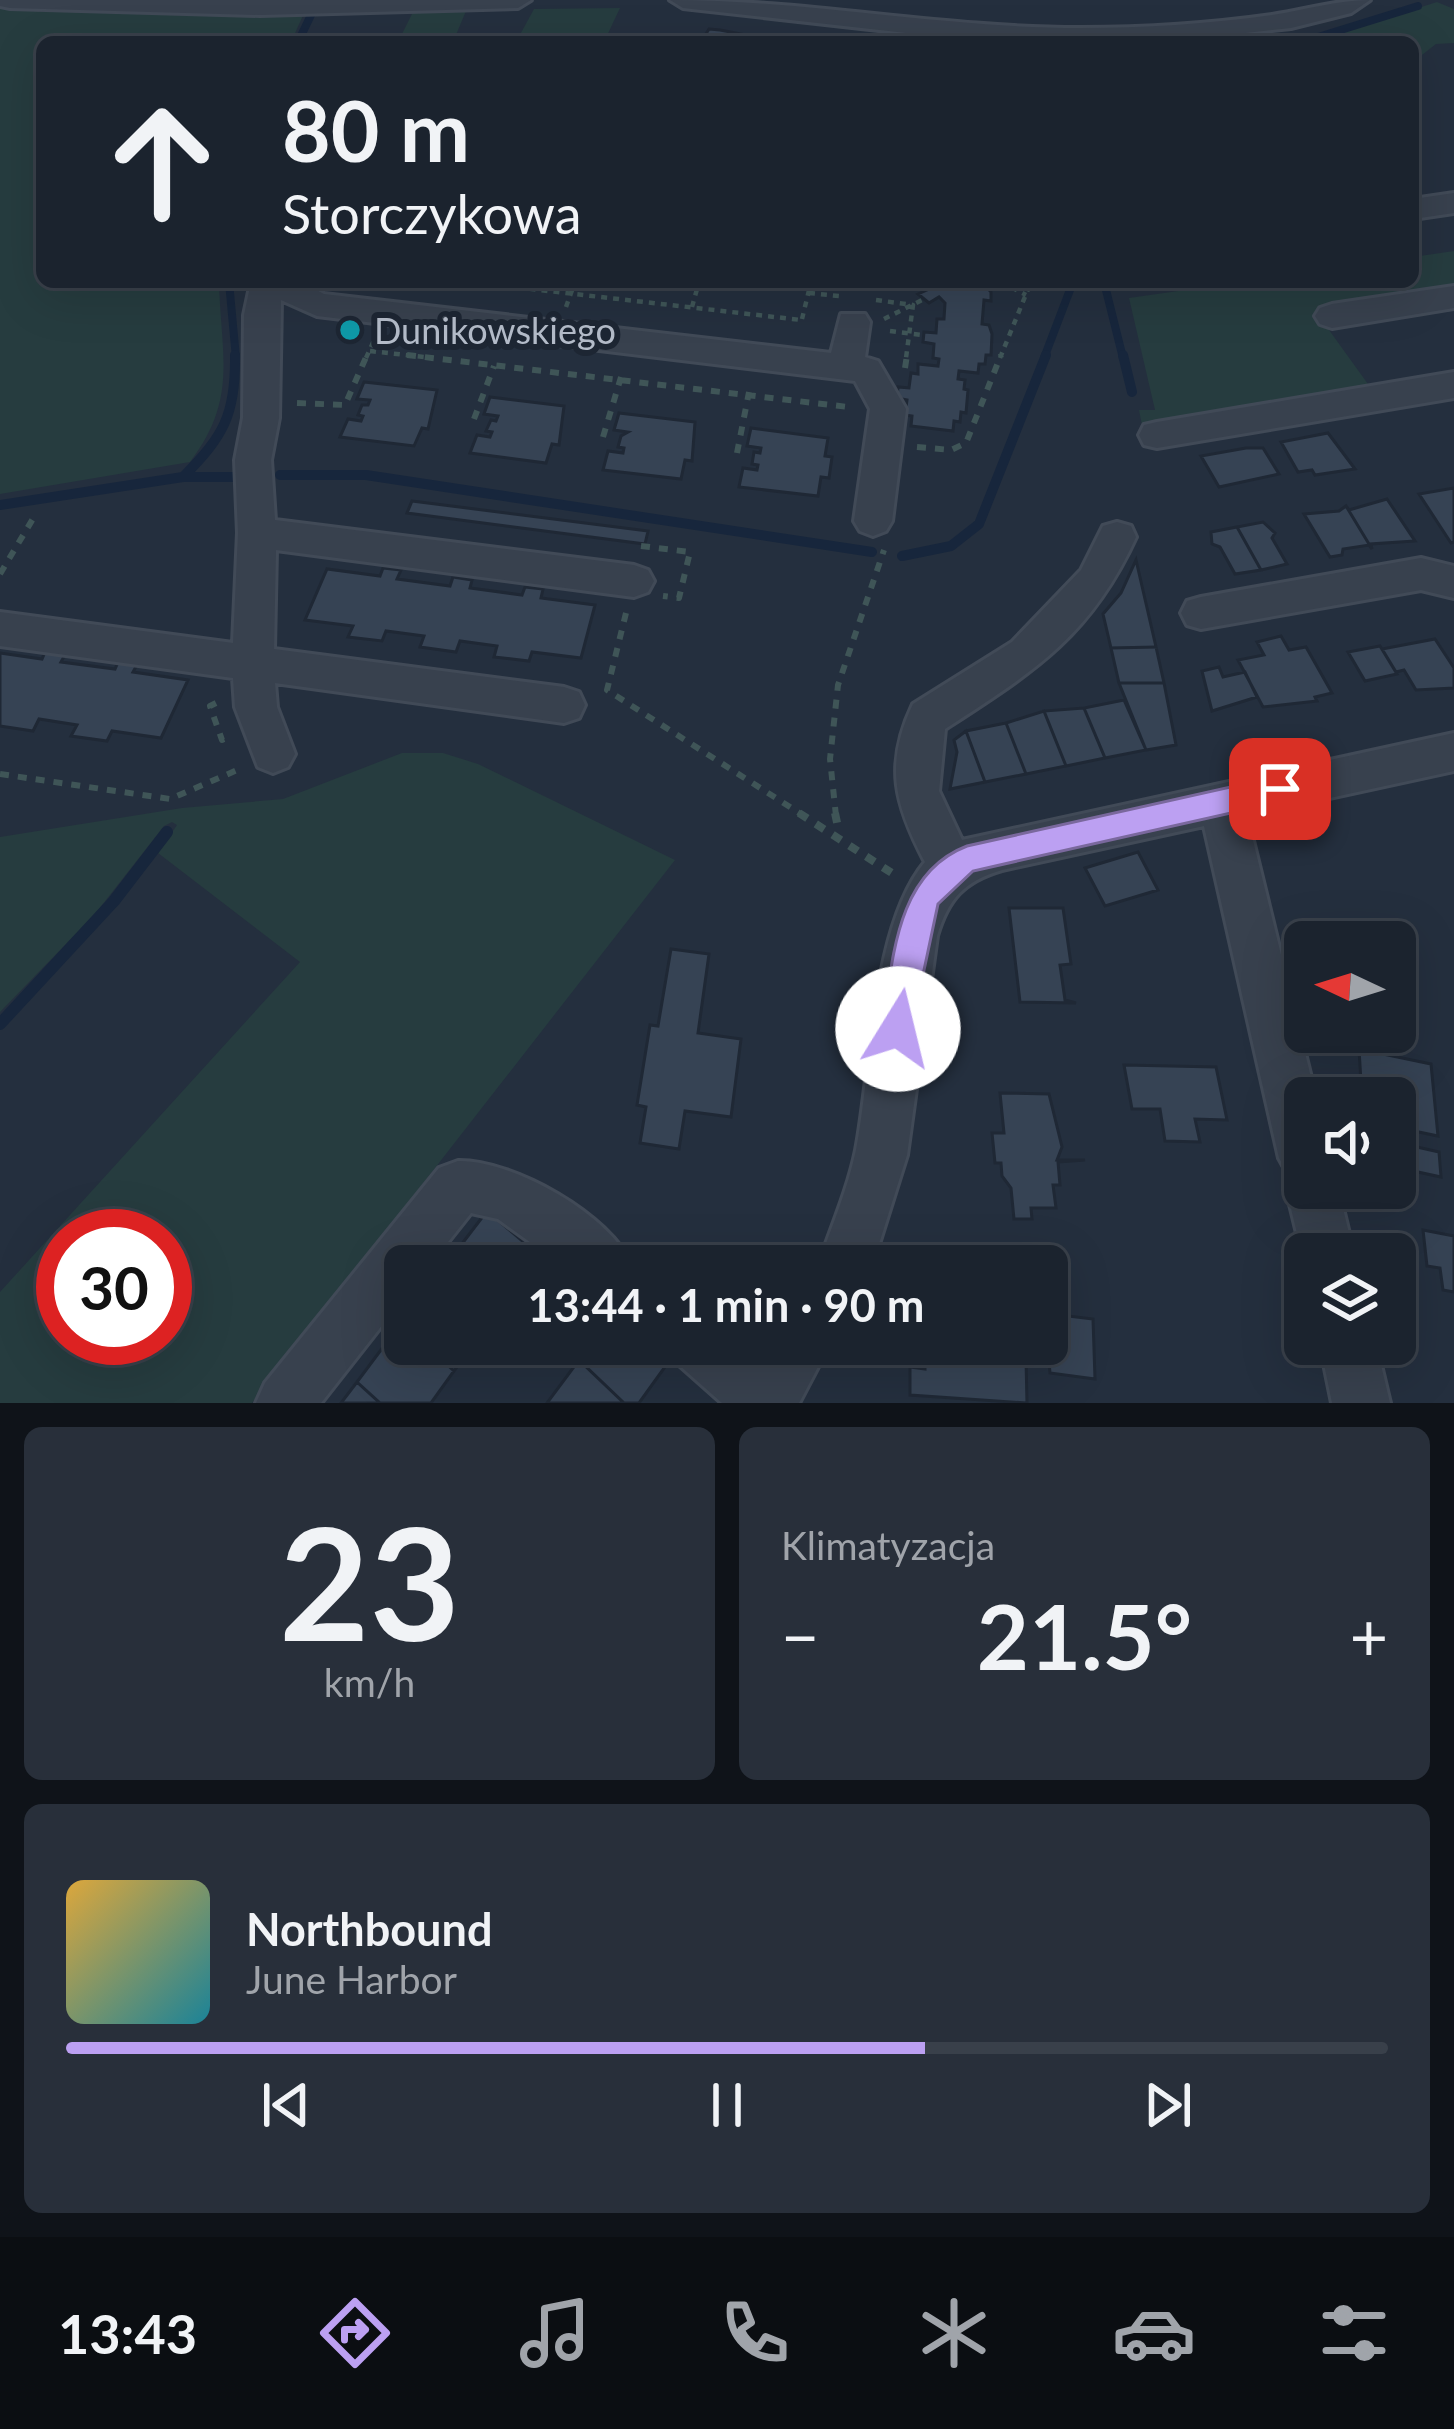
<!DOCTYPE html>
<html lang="pl">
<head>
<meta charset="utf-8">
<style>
  :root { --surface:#1b232e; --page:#282f3a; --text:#f1f3f6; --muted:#a0a4aa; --line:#39404a; --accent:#bca0f2 }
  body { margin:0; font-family:Lato,sans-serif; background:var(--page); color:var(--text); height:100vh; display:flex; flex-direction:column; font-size:45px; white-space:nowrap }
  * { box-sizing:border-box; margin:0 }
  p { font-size:39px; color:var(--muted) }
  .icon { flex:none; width:66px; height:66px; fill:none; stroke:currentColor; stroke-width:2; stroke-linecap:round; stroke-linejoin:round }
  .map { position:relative; height:1403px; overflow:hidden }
  .panel { display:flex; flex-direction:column; gap:24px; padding:24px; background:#0f1319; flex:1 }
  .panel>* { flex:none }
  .top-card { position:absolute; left:36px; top:36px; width:1383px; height:252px; border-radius:18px; box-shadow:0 12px 48px #0002,0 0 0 3px var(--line); background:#1b232e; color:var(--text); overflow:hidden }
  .needle { width:78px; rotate:274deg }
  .buttons { position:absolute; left:1284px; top:921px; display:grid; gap:24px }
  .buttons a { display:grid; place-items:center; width:132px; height:132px; border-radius:18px; background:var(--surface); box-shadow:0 12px 48px #0002,0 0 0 3px var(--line); font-size:60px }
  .speed { position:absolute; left:36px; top:1209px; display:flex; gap:24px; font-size:60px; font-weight:700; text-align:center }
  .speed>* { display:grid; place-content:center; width:156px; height:156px; border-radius:50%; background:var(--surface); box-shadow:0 12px 48px #0002,0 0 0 3px var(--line); line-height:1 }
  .speed .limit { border:18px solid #d22; background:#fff; color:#111 }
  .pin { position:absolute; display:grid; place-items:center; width:102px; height:102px; color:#fff; margin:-51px; border-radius:24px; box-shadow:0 6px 18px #0006 }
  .me { position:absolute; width:132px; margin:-66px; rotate:9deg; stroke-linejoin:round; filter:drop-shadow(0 0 9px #0008) }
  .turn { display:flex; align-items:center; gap:42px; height:252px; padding:0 48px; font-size:54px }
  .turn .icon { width:156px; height:156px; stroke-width:2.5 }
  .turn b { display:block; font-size:84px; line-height:102px }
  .big { font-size:90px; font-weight:700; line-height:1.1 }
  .panel .tile { flex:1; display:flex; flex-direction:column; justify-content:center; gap:18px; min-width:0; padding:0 42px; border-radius:18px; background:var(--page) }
  .panel .dial { align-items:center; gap:0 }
  .dial b { font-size:156px; line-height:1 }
  .song { display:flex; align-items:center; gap:36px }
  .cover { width:144px; height:144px; border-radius:18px; background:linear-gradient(135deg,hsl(40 70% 55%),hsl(190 70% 35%)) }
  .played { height:12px; border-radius:6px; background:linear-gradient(90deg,var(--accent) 65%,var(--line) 65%) }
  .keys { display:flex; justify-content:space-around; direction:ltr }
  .heat { display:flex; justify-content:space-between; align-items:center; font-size:66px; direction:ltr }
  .panel .tiles { flex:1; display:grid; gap:24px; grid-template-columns:1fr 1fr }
  .tile:last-child { grid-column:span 2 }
  .trip { position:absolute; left:384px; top:1245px; width:684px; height:120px; border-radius:18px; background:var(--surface); box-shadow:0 12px 48px #0002,0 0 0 3px var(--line); font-weight:700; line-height:120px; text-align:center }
  .menu { display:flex; height:192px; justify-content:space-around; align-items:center; background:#0b0e12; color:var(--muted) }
  .menu .icon { width:84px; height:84px }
  .menu .current { color:var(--accent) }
  .menu b { font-size:54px; color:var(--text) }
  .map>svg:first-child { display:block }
</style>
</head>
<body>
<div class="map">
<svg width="1454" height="1403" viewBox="0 0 1454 1403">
  <rect width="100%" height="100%" fill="#242f3e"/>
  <path fill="#263c3f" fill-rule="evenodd" d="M0 0H310L291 42H42V282H219C221 356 238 399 190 462L0 494Z
    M1437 2 1454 9V43L1436 44 1413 62V42H1311Z
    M620 8 604 42H516L534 9Z
    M466 11 453 42H398L413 12Z
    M1454 251V292L1324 323 1373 391 1143 430 1139 410H1155L1129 298 1241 282H1413V257Z
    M402 753H443L478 764 675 860 252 1403H0V1292L300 962 158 853 177 825 172 822 164 826 95 914 0 1012V837L182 808 283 799ZM63 1236H165V1338H63Z"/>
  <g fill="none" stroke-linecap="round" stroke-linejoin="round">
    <path stroke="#17263c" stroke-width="8" d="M298 42 312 13
      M1302 42 1418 6
      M229 282 236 358
      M1104 282 1123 358
      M1044 358 1073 282"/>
    <path stroke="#17263c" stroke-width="10" d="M1123 355 1132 392
      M280 475H366L872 552
      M183 477C224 436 236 414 235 355
      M0 505 183 477H233
      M902 556 951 546 979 524 1046 355"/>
    <path stroke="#17263c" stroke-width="12" d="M0 1024 114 901 167 832"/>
  </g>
  <path fill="#364354" stroke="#1f2835" stroke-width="3" d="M709 29 720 30 746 35 742 42H701Z
    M912 282H982L991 292V301L984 300 982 324 989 325 992 334 991 355H986L985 364H979L978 373 959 371 958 379 965 380 964 389 968 390 966 413 961 412 960 422 954 421 953 431 911 426 912 416 905 415 907 400 897 398 898 387 909 388 911 373 918 374V364L938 366 939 359 933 358 934 344 923 342 924 332 936 333 937 319H944L945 303 939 297 929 303 918 294 929 289Z
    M364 382 437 390 428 429 422 428 414 446 340 437 348 419 361 421 363 416 358 415 362 405H368L370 400 357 399Z
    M490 397 564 406 559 445 552 444 546 463 470 453 477 435 490 437 492 432 486 431 491 420 496 421 498 416 484 414Z
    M619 413 695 422 692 461 685 460 681 479 603 470 608 451 623 453 624 448 618 447 621 436 628 432 614 430Z
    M751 428 828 438 825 456 832 457 829 478 821 477 818 496 739 487 743 468 757 470 758 465 752 464 754 452 760 453 761 448 747 446Z
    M1328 433 1355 469 1315 475 1312 470 1298 472 1281 442Z
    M1246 448H1263L1279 474 1219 487 1201 456Z
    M1454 488V542L1451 543 1419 494Z
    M1387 499 1415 541 1371 544 1372 549 1346 506 1349 510Z
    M412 501 648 531 645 544 407 513Z
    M1346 506 1372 549 1369 545 1343 549 1342 555 1330 557 1304 514 1339 511Z
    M1263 522 1275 533 1272 538 1287 564 1261 570 1237 527Z
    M1237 527 1261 570 1235 574 1220 547 1212 544 1211 532Z
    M1136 560 1156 647 1111 648 1103 614 1121 593Z
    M383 568 401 570 397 579 450 586 453 577 472 580 470 588 522 595 525 587 543 589 541 598 595 605 581 658 532 652 529 661 494 657 497 646 460 641 456 652 420 647 424 636 386 631 382 641 348 637 353 626 305 620 327 569 380 576Z
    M1281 636 1289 650 1306 647 1332 693 1315 697 1317 701 1263 707 1238 660 1264 655 1257 642Z
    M1435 639 1454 668V688L1416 690 1404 670 1396 672 1382 649Z
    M1380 646 1397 674 1365 681 1348 652Z
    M1156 647 1164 683H1119L1111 648Z
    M46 650 66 653 61 662 115 669 119 660 138 663 133 672 188 680 161 738 112 731 107 741 71 736 77 725 39 719 33 731 0 726V653L42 659Z
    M1219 667 1223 677 1245 672 1257 697 1212 711 1202 671Z
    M1119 683H1164L1176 745 1146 750Z
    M1124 700 1146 750 1105 758 1084 708Z
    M1084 708 1105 758 1066 766 1044 711Z
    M1044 711 1066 766 1026 774 1006 723Z
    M1006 723 1026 774 985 782 966 731Z
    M966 731 985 782 950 789 957 752 954 740Z
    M1138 852 1158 890 1105 906 1085 868Z
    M1009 908H1063L1071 964 1060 965 1065 1000 1076 1003 1020 1002Z
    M671 949 709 954 698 1033 741 1039 731 1117 685 1111 679 1149 640 1143 646 1107 637 1105 650 1025 658 1026Z
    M1359 1049 1431 1064 1438 1136 1395 1127V1098H1362Z
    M1124 1065 1216 1067 1227 1120 1195 1119 1200 1142 1165 1141 1160 1109H1132Z
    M1000 1093 1049 1094 1062 1147 1057 1160H1085L1058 1162 1060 1185H1053L1056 1208H1031L1032 1219H1014L1011 1188 1002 1176 1001 1163H995L992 1133H1004Z
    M1395 1142 1439 1152 1441 1177 1395 1167Z
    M487 1211 539 1255 531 1266H445Z
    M1423 1230 1454 1236V1292L1443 1290 1440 1268 1427 1266Z
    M1047 1292 1051 1314 1093 1319 1095 1379 1050 1373 1049 1361 984 1353V1344H1047Z
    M401 1323 405 1344H425L454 1371 431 1403H380L357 1382Z
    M425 1344H474L454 1371Z
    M591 1344H665L675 1353 639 1403H624L579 1360Z
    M925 1344H984V1353L1026 1359 1027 1403 910 1395V1367L925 1369Z
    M579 1360 624 1403H547Z
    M357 1382 380 1403H341Z"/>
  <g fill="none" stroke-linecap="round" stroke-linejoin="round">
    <defs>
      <path id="minor" d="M0 0H531L518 8 260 15 10 8 0 6Z
        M670 0C807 0 942 28 1080 28 1144 28 1208 24 1272 15 1306 10 1336 0 1370 0L1351 13 1291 28 1164 42H986L683 8Z
        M1454 193V213L1413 219V199Z
        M251 282H301L324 294 831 353 841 314H865L870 322 865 357 878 361 906 409 892 521 886 531 873 536 860 531 854 521 870 409 855 381 317 316 281 300 279 418 271 460 275 520 634 565 648 570 654 581 648 592 634 597 276 550 274 649 564 687 579 692 585 705 579 718 564 723 275 683 277 707 295 754 288 767 273 773 258 767 235 707 233 678 0 646V612L233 643 238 533 235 460 243 418 244 315Z
        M1454 286V308L1332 328 1320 324 1315 316 1320 308 1332 304Z
        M1454 372V398L1157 448 1144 445 1139 435 1144 425 1157 422Z
        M1117 522 1131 526 1136 537C1090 637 1034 671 945 729L939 791 962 840 1454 733V771L1247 816 1316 1098H1305V1188H1338L1354 1254H1305V1266L1286 1188 1290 1178 1279 1158 1204 826 1002 870C964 881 948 899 937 936L907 1155 872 1266H818C831 1228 848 1189 856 1150 872 1067 872 926 925 862 895 805 884 765 913 704L1012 642 1081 570 1103 526Z
        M1421 558 1454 566V598L1421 590 1201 629 1187 625 1181 613 1187 601 1201 597Z
        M458 1161C513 1160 611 1215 632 1266H563L498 1219 471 1213 429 1266H405V1296L321 1403H256L265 1383 439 1168Z
        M670 1344H740L760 1361 770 1344H830L799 1403H722L678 1364Z
        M1320 1344H1376L1390 1403H1332Z"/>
    </defs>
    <use href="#minor" stroke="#414a57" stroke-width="6"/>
    <path stroke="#3f5557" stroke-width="4.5" stroke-dasharray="6 6" stroke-linecap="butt" d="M470 282 801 320
      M1001 282 1026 295
      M809 293 839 296
      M876 300 913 305 906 358
      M566 307 575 282
      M692 307 699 282
      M802 319 811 282
      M884 319 924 299
      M890 331 922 335
      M370 351 433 358
      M366 358 375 338
      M1000 358 1031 282"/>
    <path stroke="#3f5557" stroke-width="6" stroke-dasharray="9 9" stroke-linecap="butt" d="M407 355 848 407
      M905 368 907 355
      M297 403 345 405 367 355
      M474 419 494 366
      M603 437 621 377
      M917 447 951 450 966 443 1001 355
      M737 453 749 392
      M641 546 690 552 679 598 663 596
      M0 574 34 517
      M626 613 607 690 804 816
      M216 703 210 706 222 740 231 736
      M0 774 170 799 242 768
      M836 816 830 759 838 685 884 550"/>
    <path stroke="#3f5557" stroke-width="8" stroke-dasharray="10 10" stroke-linecap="butt" d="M799 813 898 877
      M835 813 839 832"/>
    <use href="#minor" fill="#38414e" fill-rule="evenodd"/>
  </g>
  <path fill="#bca0f2" stroke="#7a689d" stroke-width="3" d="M1280 776 1290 780 1295 789 1290 798 1280 802 973 871 938 904 909 1041 898 1045 886 1041 882 1029C893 963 894 874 967 846Z"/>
  <circle fill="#0f9aa8" stroke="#1d2633" stroke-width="4.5" cx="350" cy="330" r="12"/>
  <g text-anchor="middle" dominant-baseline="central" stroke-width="12" stroke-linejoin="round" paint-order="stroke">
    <g font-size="36" fill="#b4bcc9" stroke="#1d2633" text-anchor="start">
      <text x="374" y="330">Dunikowskiego</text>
    </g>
  </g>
</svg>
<div class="buttons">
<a><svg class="needle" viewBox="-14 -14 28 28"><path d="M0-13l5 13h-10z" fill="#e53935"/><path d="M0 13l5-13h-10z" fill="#a0a4aa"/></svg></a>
<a><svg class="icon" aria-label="sound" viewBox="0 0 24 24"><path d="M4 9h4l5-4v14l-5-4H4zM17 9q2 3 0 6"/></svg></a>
<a><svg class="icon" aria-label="layers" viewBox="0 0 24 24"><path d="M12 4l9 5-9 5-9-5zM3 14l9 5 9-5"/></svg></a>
</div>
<div class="speed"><div class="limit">30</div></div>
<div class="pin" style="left:1280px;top:789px;background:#d93025"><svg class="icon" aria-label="arrive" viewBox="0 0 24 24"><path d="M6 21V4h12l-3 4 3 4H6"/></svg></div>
<svg class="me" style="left:898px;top:1029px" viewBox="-20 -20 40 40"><circle r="19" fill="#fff"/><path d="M0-13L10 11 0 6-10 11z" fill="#bca0f2"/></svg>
<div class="trip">13:44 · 1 min · 90 m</div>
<div class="top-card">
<div class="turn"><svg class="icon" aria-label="ahead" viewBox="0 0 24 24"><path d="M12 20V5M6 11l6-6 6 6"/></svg><div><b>80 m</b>Storczykowa</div></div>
</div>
</div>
<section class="panel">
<div class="tiles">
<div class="tile dial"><b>23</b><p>km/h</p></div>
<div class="tile"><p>Klimatyzacja</p>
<div class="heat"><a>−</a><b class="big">21.5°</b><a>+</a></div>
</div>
<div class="tile">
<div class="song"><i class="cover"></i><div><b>Northbound</b><p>June Harbor</p></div></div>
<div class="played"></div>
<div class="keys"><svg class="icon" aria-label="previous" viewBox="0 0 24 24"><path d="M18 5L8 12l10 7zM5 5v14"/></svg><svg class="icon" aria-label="pause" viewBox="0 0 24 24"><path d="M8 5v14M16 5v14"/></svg><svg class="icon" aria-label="next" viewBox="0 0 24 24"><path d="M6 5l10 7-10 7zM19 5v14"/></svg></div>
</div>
</div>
</section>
<nav class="menu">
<b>13:43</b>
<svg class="icon current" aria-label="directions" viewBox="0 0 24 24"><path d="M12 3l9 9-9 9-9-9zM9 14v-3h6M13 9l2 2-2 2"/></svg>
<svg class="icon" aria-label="music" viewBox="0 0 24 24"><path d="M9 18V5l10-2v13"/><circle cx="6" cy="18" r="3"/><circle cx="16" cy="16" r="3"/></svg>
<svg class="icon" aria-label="phone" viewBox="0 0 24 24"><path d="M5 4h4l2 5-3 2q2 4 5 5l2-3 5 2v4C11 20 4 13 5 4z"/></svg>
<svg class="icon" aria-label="climate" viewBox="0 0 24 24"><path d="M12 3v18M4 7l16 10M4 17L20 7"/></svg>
<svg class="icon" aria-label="car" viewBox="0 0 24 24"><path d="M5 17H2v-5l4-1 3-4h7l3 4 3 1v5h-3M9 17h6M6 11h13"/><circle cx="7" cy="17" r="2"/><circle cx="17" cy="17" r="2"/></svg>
<svg class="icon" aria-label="filters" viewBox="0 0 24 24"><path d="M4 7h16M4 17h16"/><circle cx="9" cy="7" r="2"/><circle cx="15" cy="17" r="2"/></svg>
</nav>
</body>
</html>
